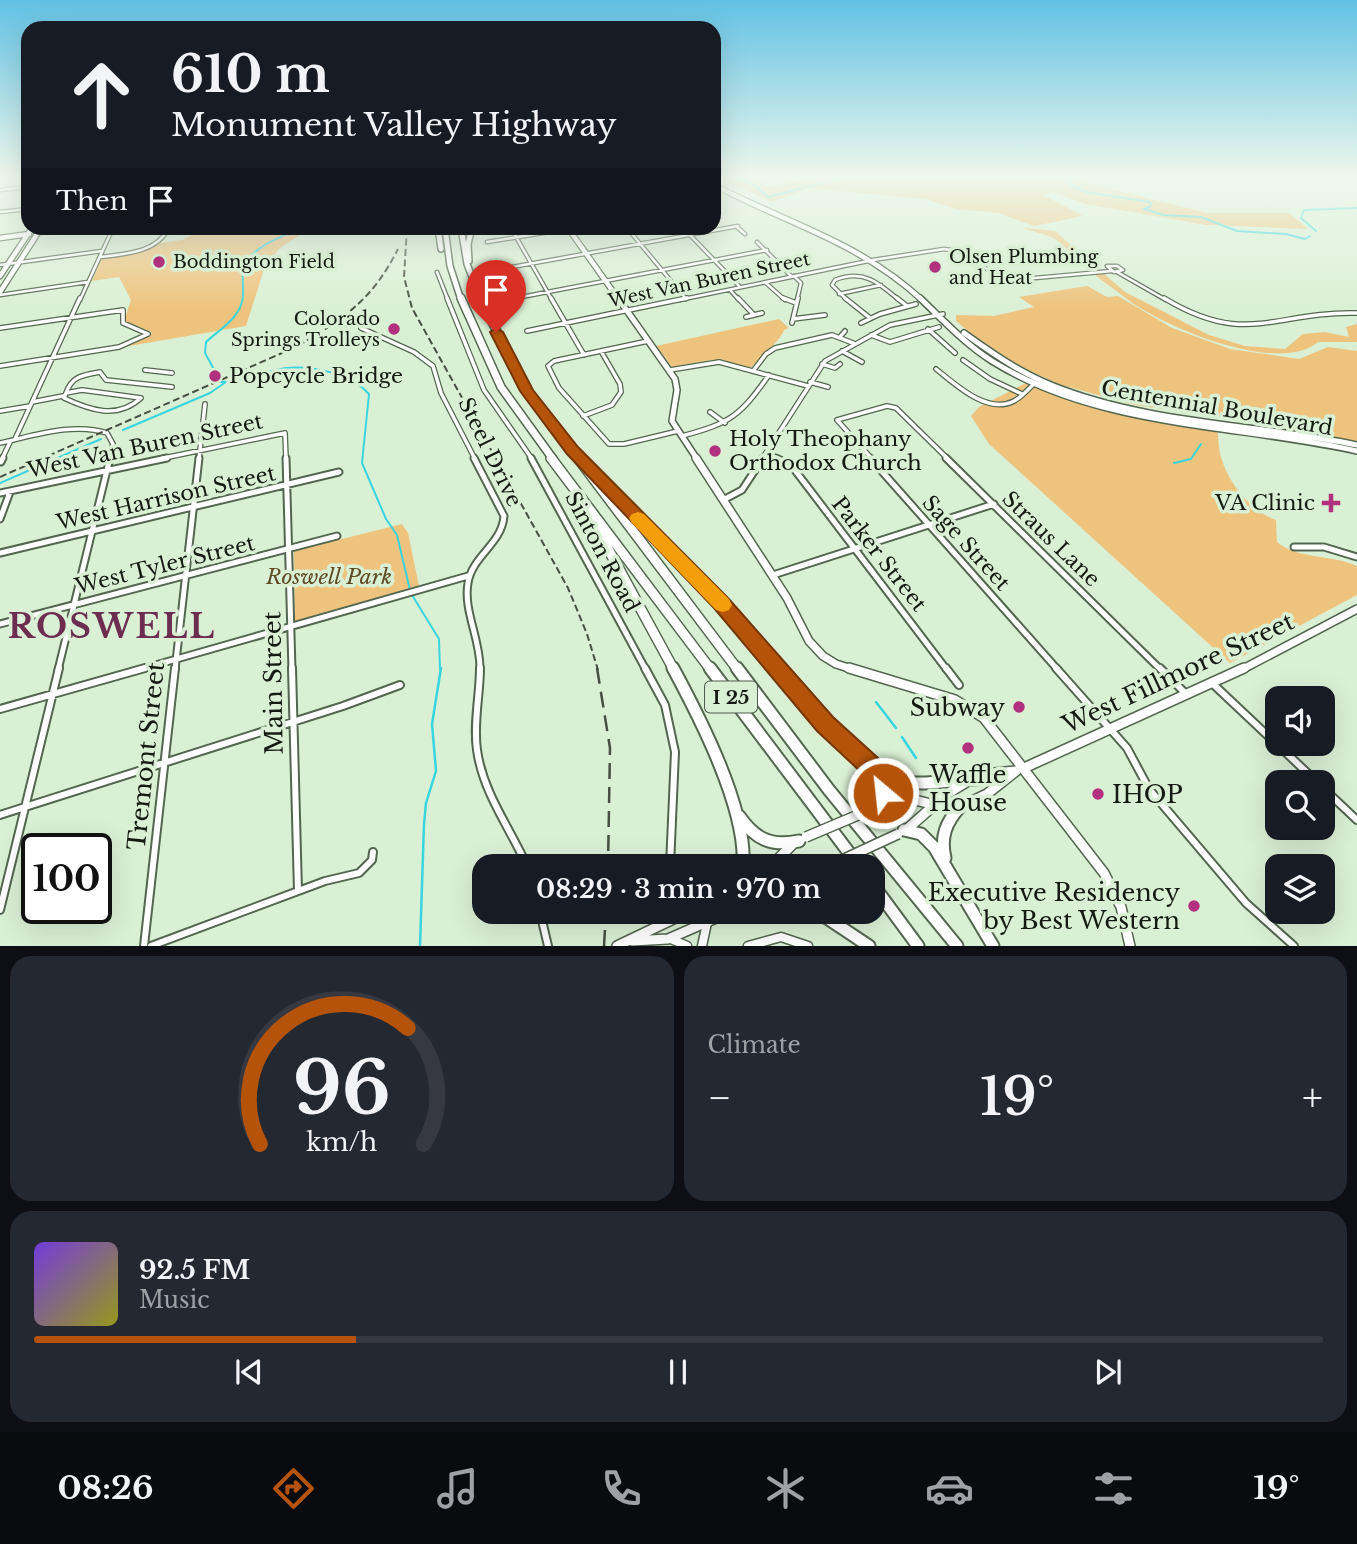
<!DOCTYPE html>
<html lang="en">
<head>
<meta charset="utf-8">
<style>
  :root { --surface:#171b24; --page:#242831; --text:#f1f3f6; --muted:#9ea1a6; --line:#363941; --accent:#b45309 }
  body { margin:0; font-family:"Libre Baskerville",serif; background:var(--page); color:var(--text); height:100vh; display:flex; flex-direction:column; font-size:26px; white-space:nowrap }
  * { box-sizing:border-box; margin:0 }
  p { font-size:23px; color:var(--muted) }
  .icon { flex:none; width:38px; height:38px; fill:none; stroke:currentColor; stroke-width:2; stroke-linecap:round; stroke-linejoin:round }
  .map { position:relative; height:946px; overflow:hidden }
  .drawer { display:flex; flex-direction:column; gap:10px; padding:10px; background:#0d0f14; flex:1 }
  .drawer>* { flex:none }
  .guide { position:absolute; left:21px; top:21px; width:700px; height:214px; border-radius:21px; box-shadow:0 7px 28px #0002; background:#171b24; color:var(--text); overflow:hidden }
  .fabs { position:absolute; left:1265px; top:686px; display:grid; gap:14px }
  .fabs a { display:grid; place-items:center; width:70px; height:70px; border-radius:14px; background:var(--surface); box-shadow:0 7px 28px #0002; font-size:35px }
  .speed { position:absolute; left:21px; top:833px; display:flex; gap:14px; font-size:35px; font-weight:700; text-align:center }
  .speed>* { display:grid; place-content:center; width:91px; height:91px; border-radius:50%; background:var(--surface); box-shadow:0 7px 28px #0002; line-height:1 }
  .speed .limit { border:4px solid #111; border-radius:10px; background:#fff; color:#111 }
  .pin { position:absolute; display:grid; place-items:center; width:60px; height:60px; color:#fff; margin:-72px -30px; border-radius:50% 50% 50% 0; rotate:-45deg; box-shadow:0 0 7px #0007 }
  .pin .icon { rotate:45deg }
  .me { position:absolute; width:77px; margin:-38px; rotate:332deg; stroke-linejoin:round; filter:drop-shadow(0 0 5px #0008) }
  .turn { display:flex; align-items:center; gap:24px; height:147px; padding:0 35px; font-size:32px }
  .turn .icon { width:91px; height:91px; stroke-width:2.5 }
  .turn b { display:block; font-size:49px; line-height:60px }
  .then { display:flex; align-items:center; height:66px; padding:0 35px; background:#0003; gap:14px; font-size:26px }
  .big { font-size:52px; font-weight:600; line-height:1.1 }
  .drawer .tile { flex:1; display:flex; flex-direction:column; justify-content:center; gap:10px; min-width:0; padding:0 24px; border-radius:21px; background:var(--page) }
  .drawer .dial { align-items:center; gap:0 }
  .dial svg { height:182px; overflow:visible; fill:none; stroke:var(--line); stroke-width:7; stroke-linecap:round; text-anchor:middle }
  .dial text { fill:var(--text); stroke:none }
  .song { display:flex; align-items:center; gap:21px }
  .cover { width:84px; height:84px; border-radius:10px; background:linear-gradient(135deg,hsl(260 70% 55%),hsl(60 70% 35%)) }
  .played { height:7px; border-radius:4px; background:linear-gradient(90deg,var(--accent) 25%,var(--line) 25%) }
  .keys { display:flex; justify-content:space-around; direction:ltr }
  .heat { display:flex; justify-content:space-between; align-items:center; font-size:38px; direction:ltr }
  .drawer .tiles { flex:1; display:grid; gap:10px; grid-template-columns:1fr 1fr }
  .tile:last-child { grid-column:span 2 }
  .trip { position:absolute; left:472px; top:854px; width:413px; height:70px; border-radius:21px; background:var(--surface); box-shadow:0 7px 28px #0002; font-weight:600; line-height:70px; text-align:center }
  .menu { display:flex; height:112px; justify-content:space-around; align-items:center; background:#090b0e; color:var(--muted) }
  .menu .icon { width:49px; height:49px }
  .menu .current { color:var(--accent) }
  .menu b { font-size:32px; color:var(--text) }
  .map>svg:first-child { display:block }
</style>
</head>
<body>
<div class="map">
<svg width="1357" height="946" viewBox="0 0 1357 946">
  <rect width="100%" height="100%" fill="#daf0d5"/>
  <path fill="#eec37d" d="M720 178H753L768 187 810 178H1066L1207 213H1289L1308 229 1206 225 1086 204 1052 192 1043 195 1083 216 1034 226 998 213 957 209 925 199 809 188 772 202Z
    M205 228H310L279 249 264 269 246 326 123 347 147 337 152 332 128 324 124 321 131 300 119 277 92 281 102 258 159 243 182 240Z
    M1023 228 1055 231 1125 292 1209 335 1245 346 1285 349 1303 334 1325 332 1349 337 1346 327 1357 324V342H1318C1278 376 1160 326 1123 296 1109 285 1094 275 1080 263 1071 256 1064 243 1053 238 1043 233 1033 232 1023 228Z
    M1087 286 1107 297 1118 296 1172 328 1230 349 1299 359 1328 347 1357 351V443L1249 421 1135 405 1058 384 995 354 956 321V315L994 316 1034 307 1019 297Z
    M779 319 789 328 784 330C782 338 758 362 750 368L711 360 672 367 656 346Z
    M1026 383C1091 405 1149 422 1217 430 1219 437 1218 445 1220 453 1226 480 1249 510 1276 520L1277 542C1299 560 1331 554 1357 566V595L1230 663 989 444 971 416 979 407Z
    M402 524 408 533 419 586 295 621 294 551Z"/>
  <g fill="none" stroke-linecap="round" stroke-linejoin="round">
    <path stroke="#38d5df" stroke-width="2" d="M736 178 753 184 768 197 842 178
      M1071 181 1069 184 1086 192 1150 202 1151 206 1144 209 1163 215 1201 217 1237 231 1286 234 1305 239 1310 236
      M299 228C282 237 260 244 248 259 238 272 246 288 242 302 237 320 219 330 206 342L205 353 221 382C244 382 264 371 286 368 313 365 351 374 369 394L362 463 386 519 397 535 410 590
      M1316 231 1301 218 1304 210 1357 208
      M123 430 210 393 226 382
      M1174 463 1191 459 1201 444
      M0 483 101 439
      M412 595 439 639 440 670"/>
    <path stroke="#38d5df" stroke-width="2.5" d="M876 702 896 728
      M902 737 916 758
      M420 946 424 824 426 803 436 771 432 724 441 668"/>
    <defs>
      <path id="minor-far3" d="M0 190 28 187
        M0 212 28 209
        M737 227 745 234
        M511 228 552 300
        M627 228 686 299
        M38 233 81 228
        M691 236 740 287
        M487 242 574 228
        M757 242 791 276
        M100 257C125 254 156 253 169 228
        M0 265 102 251
        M1107 266H1117L1123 270 1114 272Z
        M496 270 738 226
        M437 272 448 300
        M1117 272 1166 300
        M794 276 801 283 797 300
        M766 283 785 300
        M730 290 739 300
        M839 294 881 285
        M0 295 88 282
        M511 299 767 250
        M80 300 113 228
        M679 300 873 260 944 249 958 251 998 276 1013 280 1112 271
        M847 300 832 285 835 280C863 269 878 282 899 300"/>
      <path id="minor-far2" d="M447 298 484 390 532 459
        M551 298 584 355
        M738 298 754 315
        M783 298 796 303
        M845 298 870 318
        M897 298 907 306
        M1164 298C1246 348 1275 311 1357 313
        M511 299 516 298
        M746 317 762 313
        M793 319 825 315
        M792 323 798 298
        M861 323 880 314 916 304
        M0 328 123 310V323L148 334 119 347 0 366
        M361 328 414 352 433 366 441 393 475 459
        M928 329 955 353
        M527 331 687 298
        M871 335 890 342 939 327
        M840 337 845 331
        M648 341 554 361 548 366 559 388 609 444H624L678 431
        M842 351 862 362
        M963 360 990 379 1022 394
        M822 364 835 368 840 364
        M936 369C955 384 987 415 1014 401 1022 397 1028 389 1035 383
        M145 370 172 373
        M670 370 719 362 808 386
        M753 371 766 354 775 348 832 335 853 343
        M810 382 828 387
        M82 390 141 398C117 420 90 410 64 398L66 393Z
        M66 393C72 376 83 375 100 372L106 380 172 387
        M32 402 63 396
        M0 411 30 406
        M710 412 725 423
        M583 416 612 405 621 392 620 384 601 351
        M682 436C731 423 740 416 769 375
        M15 439 80 298
        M0 443C33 436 73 422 107 433L113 444 109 459
        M766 453 780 459
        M2 459 10 442
        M159 459 285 433 286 459
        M199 459 205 404
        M762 459 825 361 890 325 943 314
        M872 459 837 420 887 406 896 408 948 459"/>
      <path id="minor-far1" d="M286 458 292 670
        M474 458 504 516C502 544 472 556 468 583 463 611 481 640 480 670
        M531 458 646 670
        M776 458 791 465 947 670
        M870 458 1058 670
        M946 458 1161 670
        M1 462 3 458
        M0 493 167 458
        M725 499 742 490 763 458
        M0 519 10 492
        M1294 547H1324L1357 557
        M0 553 339 472
        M773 575 994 504
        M0 624 337 536
        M58 670 110 458
        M138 670 468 576
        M175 670 199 458"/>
      <path id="minor" d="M292 668 298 891
        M480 668C480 695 473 723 477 750 483 793 510 828 527 866
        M645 668 665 705 675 752 670 866
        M946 668 959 685
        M1056 668 1127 748 1149 789 1246 903 1294 946
        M1160 668 1185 693
        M1213 684 1317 782
        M0 709 145 668
        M1323 788 1357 820
        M0 815 343 706 400 685
        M0 910 59 668
        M540 912 548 946
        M144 946 175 668
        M151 946 325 881 359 873 372 860 373 852"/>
      <path id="tertiary" d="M671 939 687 946
        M702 946 707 923
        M748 946 781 937 808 946"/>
      <path id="secondary-far3" d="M714 185C788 224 858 241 922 300
        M568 228 619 300
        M0 238 29 234
        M0 276 32 228
        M0 292 41 228"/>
      <path id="secondary-far2" d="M618 298 675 379 677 390 672 421 697 459
        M920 298C943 320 965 344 992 361 1099 428 1237 424 1357 451
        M964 333C992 353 1019 372 1051 385 1147 424 1257 424 1357 445"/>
      <path id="secondary-far1" d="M696 458 787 598 809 641 823 656 836 664 855 670"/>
      <path id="secondary" d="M849 668 955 700 984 718 1104 873 1121 907 1130 946"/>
      <path id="primary-far1" d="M1241 670 1357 609"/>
      <path id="primary" d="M1024 768 1244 668
        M975 779 994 773 1016 771
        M879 806 915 800 947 808 960 807 987 794 1016 771
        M906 830 947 794 965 783
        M771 866 792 845
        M632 941 668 939 723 915
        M617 946 688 912"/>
      <path id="motorway-far3" d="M438 228 441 249
        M445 228 450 266 461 300
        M461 228 467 264 481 300
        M469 261 468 244 472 228"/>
      <path id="motorway-far2" d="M461 298 501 387 553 459
        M480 298 527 391 579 459"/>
      <path id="motorway-far1" d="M551 458 711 670
        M578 458 738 670
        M594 472 721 603 778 670
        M594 523 674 670"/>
      <path id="motorway" d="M673 668C700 718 747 809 743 866
        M710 668 859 866
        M737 668 829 790 957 946
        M777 668C805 701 859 772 900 781 923 786 953 780 977 779
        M874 771C882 783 886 794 877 807
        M739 816C755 839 771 847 799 841
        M904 830 921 834 934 847 993 946
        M945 858C940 837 946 822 960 807
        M873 885 918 946
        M811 912 827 918 869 946
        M720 916 745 912"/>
    </defs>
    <use href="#minor-far3" stroke="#53664f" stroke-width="5"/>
    <use href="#minor-far2" stroke="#53664f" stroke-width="6"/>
    <use href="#minor-far1" stroke="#53664f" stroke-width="9"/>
    <use href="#minor" stroke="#53664f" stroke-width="10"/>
    <use href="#tertiary" stroke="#53664f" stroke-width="11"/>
    <use href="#secondary-far3" stroke="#53664f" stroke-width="7"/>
    <use href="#secondary-far2" stroke="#53664f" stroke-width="8"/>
    <use href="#secondary-far1" stroke="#53664f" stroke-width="10"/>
    <use href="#secondary" stroke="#53664f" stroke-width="12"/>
    <use href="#primary-far1" stroke="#53664f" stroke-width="10"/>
    <use href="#primary" stroke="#53664f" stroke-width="12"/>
    <use href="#motorway-far3" stroke="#53664f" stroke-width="8"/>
    <use href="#motorway-far2" stroke="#53664f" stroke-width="10"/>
    <use href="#motorway-far1" stroke="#53664f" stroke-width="12"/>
    <use href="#motorway" stroke="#53664f" stroke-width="15"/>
    <use href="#minor-far3" stroke="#fff" stroke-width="2.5"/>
    <use href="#minor-far2" stroke="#fff" stroke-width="3.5"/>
    <use href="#minor-far1" stroke="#fff" stroke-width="5"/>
    <use href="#minor" stroke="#fff" stroke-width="6"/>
    <use href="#tertiary" stroke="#fff" stroke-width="8"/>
    <use href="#secondary-far3" stroke="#fff" stroke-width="4.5"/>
    <use href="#secondary-far2" stroke="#fff" stroke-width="5"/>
    <use href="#secondary-far1" stroke="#fff" stroke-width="7"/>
    <use href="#secondary" stroke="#fff" stroke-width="9"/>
    <use href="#primary-far1" stroke="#fff" stroke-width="7"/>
    <use href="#primary" stroke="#fff" stroke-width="9"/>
    <use href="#motorway-far3" stroke="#fff" stroke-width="5"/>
    <use href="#motorway-far2" stroke="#fff" stroke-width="7"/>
    <use href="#motorway-far1" stroke="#fff" stroke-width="9"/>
    <use href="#motorway" stroke="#fff" stroke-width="11"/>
    <path stroke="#454f42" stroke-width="2" stroke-dasharray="7 3.5" stroke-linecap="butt" d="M407 228 404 277 412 308 568 588 587 634 598 670
      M0 477 298 346C346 317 372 300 398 249"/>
    <path stroke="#454f42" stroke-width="2.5" stroke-dasharray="16 8" stroke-linecap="butt" d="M597 668 610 748 608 866
      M604 946 606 912"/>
    <defs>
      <path id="primary-bridge" d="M806 837 877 807
        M829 866 898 834"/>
    </defs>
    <use href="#primary-bridge" stroke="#53664f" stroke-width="12" stroke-linecap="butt"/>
    <use href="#primary-bridge" stroke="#fff" stroke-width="9"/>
  </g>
  <linearGradient id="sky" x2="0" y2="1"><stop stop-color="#61c1e4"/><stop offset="0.57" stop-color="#eef8ec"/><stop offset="1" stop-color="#eef8ec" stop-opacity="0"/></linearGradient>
  <rect width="1357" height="310" fill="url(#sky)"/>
  <path fill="#b45309" stroke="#753606" stroke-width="2" d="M496 328 503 332 533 390 578 447 728 598 833 717 878 758 892 782 895 793 891 801 883 805 875 801 870 786 862 773 817 731 714 608 567 454 520 391 490 332Z"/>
  <path fill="#f59e0b" d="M638 512 644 514 729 599 732 605 729 610 723 612 716 610 632 523 629 518 632 514Z"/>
  <g fill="#b1317e" stroke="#daf0d5" stroke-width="2.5">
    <circle cx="159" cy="262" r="7"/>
    <circle cx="935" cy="267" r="7"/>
    <circle cx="394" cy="329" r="7"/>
    <circle cx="215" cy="376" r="7"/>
    <circle cx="715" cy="451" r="7"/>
    <path d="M1327.5 492.5h7v7h7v7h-7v7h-7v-7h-7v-7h7z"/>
    <circle cx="1019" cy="707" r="7"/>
    <circle cx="968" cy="748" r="7"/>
    <circle cx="1098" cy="794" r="7"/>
    <circle cx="1194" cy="906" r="7"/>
  </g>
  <g text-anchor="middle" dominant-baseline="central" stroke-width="7" stroke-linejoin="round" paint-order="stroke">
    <g font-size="18" fill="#141b12" stroke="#daf0d5" text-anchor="start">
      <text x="949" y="257">Olsen Plumbing<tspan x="949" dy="21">and Heat</tspan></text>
      <text x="173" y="262">Boddington Field</text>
      <text x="380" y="319" text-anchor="end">Colorado<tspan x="380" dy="21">Springs Trolleys</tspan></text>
    </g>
    <g font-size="18" fill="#141b12" stroke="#daf0d5">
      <text transform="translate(709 280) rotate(-12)">West Van Buren Street</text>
    </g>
    <rect fill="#daf0d5" stroke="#4f5b4c" stroke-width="2" x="705" y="681.5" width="52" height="31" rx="5"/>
    <g font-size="19" font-weight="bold" fill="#141b12">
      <text x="731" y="697">I 25</text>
    </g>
    <g font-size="21" fill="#141b12" stroke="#daf0d5" text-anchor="start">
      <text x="229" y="376">Popcycle Bridge</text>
      <text x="729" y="439">Holy Theophany<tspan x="729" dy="24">Orthodox Church</tspan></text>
      <text x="1315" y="503" text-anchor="end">VA Clinic</text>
    </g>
    <g font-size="21" fill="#141b12" stroke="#daf0d5">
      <text transform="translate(1217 408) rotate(10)">Centennial Boulevard</text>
      <text transform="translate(145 446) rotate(-12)">West Van Buren Street</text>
      <text transform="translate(490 452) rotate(64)">Steel Drive</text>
      <text transform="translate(166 498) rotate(-13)">West Harrison Street</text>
      <text transform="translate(1051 539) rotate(44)">Straus Lane</text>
      <text transform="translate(966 543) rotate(48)">Sage Street</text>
      <text transform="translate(602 552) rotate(62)">Sinton Road</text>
      <text transform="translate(879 554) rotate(52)">Parker Street</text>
      <text transform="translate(165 565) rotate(-14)">West Tyler Street</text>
    </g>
    <g font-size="21" font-style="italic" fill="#604a24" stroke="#daf0d5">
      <text x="329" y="577">Roswell Park</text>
    </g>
    <g font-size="24" fill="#141b12" stroke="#daf0d5">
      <text transform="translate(1178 673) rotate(-25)">West Fillmore Street</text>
      <text transform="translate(273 683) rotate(-91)">Main Street</text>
      <text transform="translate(146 756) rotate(-84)">Tremont Street</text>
    </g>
    <g font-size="24" fill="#141b12" stroke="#daf0d5" text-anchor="end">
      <text x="1005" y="707">Subway</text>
      <text x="968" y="774" text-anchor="middle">Waffle<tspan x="968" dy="28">House</tspan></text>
      <text x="1112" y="794" text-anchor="start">IHOP</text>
      <text x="1180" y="892">Executive Residency<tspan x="1180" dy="28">by Best Western</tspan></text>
    </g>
    <g font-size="33" font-weight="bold" letter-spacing="2" fill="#6c2d51" stroke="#daf0d5">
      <text x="112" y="626">ROSWELL</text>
    </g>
  </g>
</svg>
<div class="fabs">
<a><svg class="icon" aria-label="sound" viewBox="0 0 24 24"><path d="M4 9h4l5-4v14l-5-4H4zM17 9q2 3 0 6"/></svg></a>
<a><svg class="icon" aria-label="search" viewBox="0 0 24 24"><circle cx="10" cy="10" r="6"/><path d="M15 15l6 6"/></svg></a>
<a><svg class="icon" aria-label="layers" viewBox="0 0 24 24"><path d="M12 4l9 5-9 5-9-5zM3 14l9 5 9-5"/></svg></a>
</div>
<div class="speed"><div class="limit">100</div></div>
<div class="pin" style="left:496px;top:332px;background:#d93025"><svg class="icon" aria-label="arrive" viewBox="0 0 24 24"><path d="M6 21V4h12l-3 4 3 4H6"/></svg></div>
<svg class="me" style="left:883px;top:793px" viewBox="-20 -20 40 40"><circle r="17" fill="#b45309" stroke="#fff" stroke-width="3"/><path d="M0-11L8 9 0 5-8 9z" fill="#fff"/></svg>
<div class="trip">08:29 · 3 min · 970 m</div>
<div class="guide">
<div class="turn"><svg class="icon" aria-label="ahead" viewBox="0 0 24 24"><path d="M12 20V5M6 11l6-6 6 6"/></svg><div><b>610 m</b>Monument Valley Highway</div></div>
<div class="then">Then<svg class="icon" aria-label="arrive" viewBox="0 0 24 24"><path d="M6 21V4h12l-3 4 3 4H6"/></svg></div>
</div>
</div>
<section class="drawer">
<div class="tiles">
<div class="tile dial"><svg viewBox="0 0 100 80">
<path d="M14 69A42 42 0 1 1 86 69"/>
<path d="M14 69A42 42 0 0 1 79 18" stroke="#b45309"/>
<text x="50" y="56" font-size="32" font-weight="700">96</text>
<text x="50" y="72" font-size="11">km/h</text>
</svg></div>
<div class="tile"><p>Climate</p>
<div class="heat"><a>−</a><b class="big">19°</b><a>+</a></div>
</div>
<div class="tile">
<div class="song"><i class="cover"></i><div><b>92.5 FM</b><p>Music</p></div></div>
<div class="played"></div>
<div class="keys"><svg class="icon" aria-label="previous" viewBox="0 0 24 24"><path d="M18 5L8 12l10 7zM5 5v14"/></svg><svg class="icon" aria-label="pause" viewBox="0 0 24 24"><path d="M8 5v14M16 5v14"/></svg><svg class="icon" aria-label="next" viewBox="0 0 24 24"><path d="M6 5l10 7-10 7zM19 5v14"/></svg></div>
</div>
</div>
</section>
<nav class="menu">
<b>08:26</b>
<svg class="icon current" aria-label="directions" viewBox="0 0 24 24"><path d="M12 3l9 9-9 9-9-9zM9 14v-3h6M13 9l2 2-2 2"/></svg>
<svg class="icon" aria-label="music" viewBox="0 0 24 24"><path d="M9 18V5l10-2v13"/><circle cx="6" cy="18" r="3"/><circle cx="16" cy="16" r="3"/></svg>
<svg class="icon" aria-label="phone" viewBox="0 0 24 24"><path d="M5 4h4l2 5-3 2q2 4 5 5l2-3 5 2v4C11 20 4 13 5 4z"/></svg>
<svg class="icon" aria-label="climate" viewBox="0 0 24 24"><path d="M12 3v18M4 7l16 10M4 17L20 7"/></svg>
<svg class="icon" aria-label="car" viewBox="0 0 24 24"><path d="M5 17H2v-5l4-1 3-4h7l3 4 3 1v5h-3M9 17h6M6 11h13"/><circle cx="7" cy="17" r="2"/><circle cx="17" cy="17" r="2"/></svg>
<svg class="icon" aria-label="filters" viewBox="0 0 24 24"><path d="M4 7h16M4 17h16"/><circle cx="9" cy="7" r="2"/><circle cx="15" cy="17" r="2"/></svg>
<b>19°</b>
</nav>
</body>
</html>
